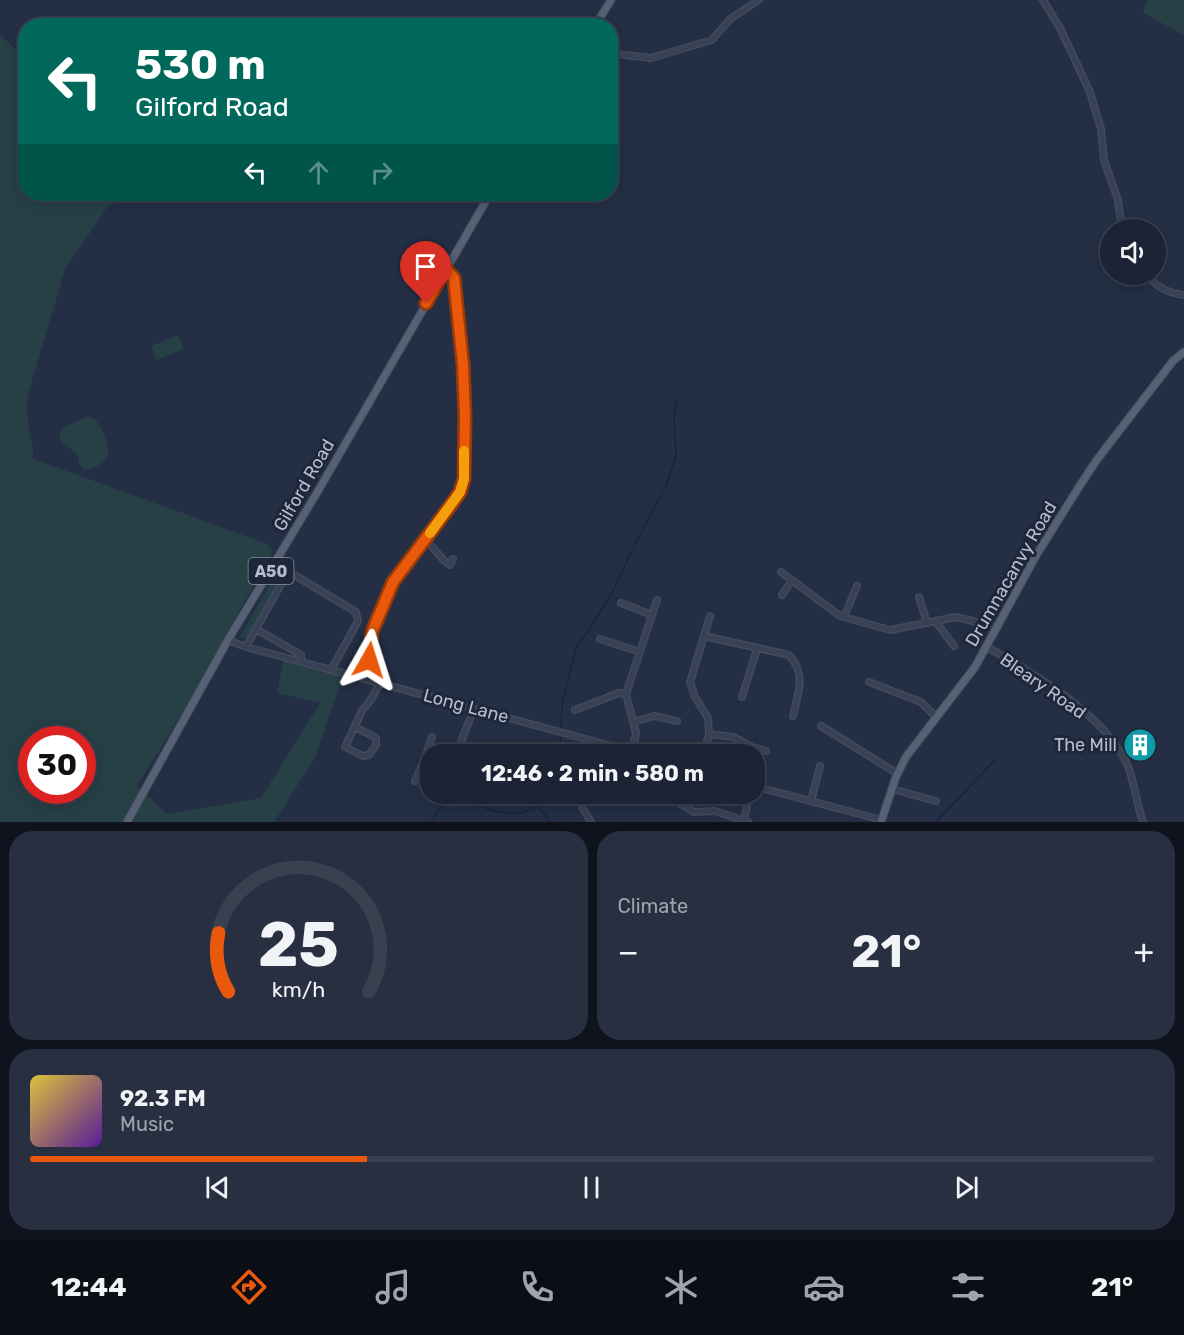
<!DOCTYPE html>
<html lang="en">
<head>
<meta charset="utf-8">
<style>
  :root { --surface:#1b2334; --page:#282f40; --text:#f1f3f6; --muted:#a0a4ac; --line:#39404f; --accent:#ea580c }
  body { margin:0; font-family:Rubik,sans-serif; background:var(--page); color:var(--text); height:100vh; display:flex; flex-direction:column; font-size:22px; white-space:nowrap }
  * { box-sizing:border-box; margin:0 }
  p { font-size:20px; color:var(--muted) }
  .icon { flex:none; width:33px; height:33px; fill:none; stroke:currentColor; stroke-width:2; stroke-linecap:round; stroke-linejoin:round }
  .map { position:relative; height:822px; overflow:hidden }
  .drawer { display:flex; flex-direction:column; gap:9px; padding:9px; background:#0f131d; flex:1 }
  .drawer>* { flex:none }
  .hud { position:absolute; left:18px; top:18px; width:600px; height:183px; border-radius:24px; box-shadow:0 3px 15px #0003,0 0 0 2px var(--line); background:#00695c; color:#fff; overflow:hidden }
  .fabs { position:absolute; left:1100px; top:219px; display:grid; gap:12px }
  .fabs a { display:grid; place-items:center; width:66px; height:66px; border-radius:50%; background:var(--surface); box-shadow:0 3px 15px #0003,0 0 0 2px var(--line); font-size:30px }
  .speed { position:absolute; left:18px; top:726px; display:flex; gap:12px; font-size:30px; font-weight:700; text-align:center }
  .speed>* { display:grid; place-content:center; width:78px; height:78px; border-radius:50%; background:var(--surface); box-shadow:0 3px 15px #0003,0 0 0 2px var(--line); line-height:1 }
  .speed .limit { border:9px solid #d22; background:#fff; color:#111 }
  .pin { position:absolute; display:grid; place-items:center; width:51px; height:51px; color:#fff; margin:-62px -26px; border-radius:50% 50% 50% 0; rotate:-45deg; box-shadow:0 0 6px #0007 }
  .pin .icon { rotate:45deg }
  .me { position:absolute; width:66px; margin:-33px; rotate:6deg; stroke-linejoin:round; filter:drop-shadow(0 0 4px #0008) }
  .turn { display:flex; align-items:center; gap:21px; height:126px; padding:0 18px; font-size:27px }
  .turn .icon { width:78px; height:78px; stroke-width:2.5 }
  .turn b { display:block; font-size:42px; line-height:51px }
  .lanes { display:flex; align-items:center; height:57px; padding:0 18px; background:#0003; justify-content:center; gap:30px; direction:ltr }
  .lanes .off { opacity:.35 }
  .big { font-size:45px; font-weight:700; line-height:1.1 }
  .drawer .card { flex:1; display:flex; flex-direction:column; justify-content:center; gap:9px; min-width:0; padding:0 21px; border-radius:24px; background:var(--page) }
  .drawer .dial { align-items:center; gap:0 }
  .dial svg { height:156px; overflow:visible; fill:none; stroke:var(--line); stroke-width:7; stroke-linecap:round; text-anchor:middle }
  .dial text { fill:var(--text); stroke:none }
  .song { display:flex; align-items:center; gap:18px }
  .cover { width:72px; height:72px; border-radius:9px; background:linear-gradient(135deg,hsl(50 70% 55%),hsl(270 70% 35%)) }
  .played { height:6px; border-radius:3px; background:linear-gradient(90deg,var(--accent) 30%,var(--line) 30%) }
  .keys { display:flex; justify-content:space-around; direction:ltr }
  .heat { display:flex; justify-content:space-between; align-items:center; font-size:33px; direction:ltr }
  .drawer .tiles { flex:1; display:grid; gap:9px; grid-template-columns:1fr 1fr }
  .card:last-child { grid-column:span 2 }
  .trip { position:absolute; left:420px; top:744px; width:345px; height:60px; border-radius:24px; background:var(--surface); box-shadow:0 3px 15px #0003,0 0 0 2px var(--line); font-weight:700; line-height:60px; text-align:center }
  .menu { display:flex; height:96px; justify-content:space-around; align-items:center; background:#0b0e15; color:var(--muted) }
  .menu .icon { width:42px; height:42px }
  .menu .selected { color:var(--accent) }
  .menu b { font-size:27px; color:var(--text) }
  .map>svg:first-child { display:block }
</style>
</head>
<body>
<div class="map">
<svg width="1184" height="822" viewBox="0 0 1184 822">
  <rect width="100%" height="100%" fill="#242f45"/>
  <path fill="#264046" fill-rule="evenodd" d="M1147 0H1184V35L1143 13Z
    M0 35 25 57 26 194H124L104 212 65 269 27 398 28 425 34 453 31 458 265 543 272 550C269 569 253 585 244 602 211 664 176 726 137 785L167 814 261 798 320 703 277 693 284 657 344 673 315 758 274 822H0ZM32 740H82V790H32Z
    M178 335 184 349 157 360 151 346Z
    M88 416C101 419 107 440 109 453 105 463 94 471 83 469L79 464 77 454 62 442 59 436 62 428Z
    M274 578 281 581 248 639 240 636Z
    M368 630C369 645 369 662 359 672L348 669Z"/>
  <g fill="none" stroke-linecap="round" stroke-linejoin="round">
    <path stroke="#152545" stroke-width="1.5" d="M561 730 562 705 576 647 585 636 613 591 636 542 666 486 676 457 674 416 677 399
      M559 754 561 734
      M538 806 550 822
      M432 822C447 783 471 807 499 812 511 815 524 813 536 807L543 794
      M936 822 996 759"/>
    <defs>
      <path id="minor" d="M1043 0 1060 28 1090 92 1101 129 1104 160 1118 200 1122 230
        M610 52 616 54 651 58 712 40 730 19 759 0
        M1146 274C1157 287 1167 293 1184 295
        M425 540C435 548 440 559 450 565L453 559
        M781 572 840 616 890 630 956 617 998 627
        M782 595 792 580
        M919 597 927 623
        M621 603 652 615
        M844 617 857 586
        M936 622 954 646
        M256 629 301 655 302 662
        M704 636 789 655C807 675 798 692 793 716
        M600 639 640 652
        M228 640 246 647 641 754
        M246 647 285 577 296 576 356 612 358 621 331 670
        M987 647C1034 674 1103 713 1127 764 1135 782 1136 803 1143 822
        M364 679C368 664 368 650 371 636 374 618 385 598 393 582L451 505 460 492 464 479 465 416 463 365 454 278 446 269
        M869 682 921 702 936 717
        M742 697 757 649
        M575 710 619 693 626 694
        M633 722 654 716 677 721
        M821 726 898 774
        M355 727 376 738V745L369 755 363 756 345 747 362 711 372 698 380 683
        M709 734 734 737 752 747 766 751
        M632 752 636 733 626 694 657 600
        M456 754 474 709
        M590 754 592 741
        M704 754 709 734 708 718 695 697 690 682 710 616
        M430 757 426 755 432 737
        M415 781 426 755
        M754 786 882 820
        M892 789 936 801
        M582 794V807L591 822
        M664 794 694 812 715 811 748 822
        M811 801 820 766
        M744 821 749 794"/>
      <path id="major" d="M595 26 611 0
        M127 822 228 640 318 491 490 194
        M881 822 896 777 906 757 975 667 1037 554 1079 487 1096 461 1146 396 1173 361 1184 352"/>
    </defs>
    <use href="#minor" stroke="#424b5d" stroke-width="8"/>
    <use href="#major" stroke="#424b5d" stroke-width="9"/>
    <use href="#minor" stroke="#384254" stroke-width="5"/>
    <use href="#major" stroke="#566174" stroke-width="7"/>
  </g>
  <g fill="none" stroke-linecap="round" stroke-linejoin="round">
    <defs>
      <path id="route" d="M369 660 372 632 393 582 451 505 460 492 464 479 465 416 463 365 454 278 446 269 426 303"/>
    </defs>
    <use href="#route" stroke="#983908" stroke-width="15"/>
    <use href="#route" stroke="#ea580c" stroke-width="10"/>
    <path stroke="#f59e0b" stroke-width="10" d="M430 533 460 492 464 479V451"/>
  </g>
  <defs>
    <symbol id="building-disc" viewBox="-11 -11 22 22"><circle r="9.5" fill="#0f9aa8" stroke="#1d2739"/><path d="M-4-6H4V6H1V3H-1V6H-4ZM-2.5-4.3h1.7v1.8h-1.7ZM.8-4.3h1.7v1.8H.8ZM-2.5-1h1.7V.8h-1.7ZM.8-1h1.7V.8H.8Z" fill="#fff"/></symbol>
  </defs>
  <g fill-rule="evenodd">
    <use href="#building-disc" x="1121" y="726" width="38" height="38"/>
  </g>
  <g text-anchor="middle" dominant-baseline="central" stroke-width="6" stroke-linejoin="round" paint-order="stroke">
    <rect fill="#1d2739" stroke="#8890a1" stroke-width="1.5" x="248.5" y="558" width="45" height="26" rx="4.5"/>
    <g font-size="16" font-weight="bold" fill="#b6bdce">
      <text x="271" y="571">A50</text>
    </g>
    <g font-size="18" fill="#b6bdce" stroke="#1d2739">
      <text transform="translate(304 485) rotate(-60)">Gilford Road</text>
      <text transform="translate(1011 574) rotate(-60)">Drumnacanvy Road</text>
      <text transform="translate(1043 686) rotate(35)">Bleary Road</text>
      <text transform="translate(466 706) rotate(15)">Long Lane</text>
    </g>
    <g font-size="18" fill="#b6bdce" stroke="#1d2739" text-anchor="end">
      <text x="1117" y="745">The Mill</text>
    </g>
  </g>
</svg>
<div class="fabs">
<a><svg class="icon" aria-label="sound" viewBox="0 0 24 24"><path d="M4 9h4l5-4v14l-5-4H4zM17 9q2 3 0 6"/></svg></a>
</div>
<div class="speed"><div class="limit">30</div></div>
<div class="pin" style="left:426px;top:303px;background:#d93025"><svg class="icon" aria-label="arrive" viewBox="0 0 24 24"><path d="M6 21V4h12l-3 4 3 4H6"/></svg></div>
<svg class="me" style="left:369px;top:660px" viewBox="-20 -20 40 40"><path d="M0-17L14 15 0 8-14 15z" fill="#ea580c" stroke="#fff" stroke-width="4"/></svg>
<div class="trip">12:46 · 2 min · 580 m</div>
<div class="hud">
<div class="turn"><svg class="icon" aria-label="left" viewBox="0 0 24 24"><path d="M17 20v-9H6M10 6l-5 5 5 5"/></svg><div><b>530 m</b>Gilford Road</div></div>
<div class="lanes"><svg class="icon" aria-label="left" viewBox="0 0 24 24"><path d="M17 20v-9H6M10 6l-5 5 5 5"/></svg><svg class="icon off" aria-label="ahead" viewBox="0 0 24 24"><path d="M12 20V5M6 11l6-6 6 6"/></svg><svg class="icon off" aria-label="right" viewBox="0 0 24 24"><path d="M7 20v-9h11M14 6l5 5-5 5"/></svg></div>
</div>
</div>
<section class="drawer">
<div class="tiles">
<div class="card dial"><svg viewBox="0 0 100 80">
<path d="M14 69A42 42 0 1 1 86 69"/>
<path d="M14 69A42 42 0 0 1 9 39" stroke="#ea580c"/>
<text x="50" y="56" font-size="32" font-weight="700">25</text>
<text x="50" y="72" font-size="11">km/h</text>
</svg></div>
<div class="card"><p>Climate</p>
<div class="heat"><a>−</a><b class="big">21°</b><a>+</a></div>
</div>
<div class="card">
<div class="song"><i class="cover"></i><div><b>92.3 FM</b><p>Music</p></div></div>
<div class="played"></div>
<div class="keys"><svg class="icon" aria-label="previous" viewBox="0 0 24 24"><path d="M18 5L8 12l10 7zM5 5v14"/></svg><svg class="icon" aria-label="pause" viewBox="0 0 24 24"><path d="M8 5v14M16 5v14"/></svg><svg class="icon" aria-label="next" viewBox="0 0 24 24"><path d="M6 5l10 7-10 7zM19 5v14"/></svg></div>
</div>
</div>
</section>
<nav class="menu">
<b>12:44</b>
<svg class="icon selected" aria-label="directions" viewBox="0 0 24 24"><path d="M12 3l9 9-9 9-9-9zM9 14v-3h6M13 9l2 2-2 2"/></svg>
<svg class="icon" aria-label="music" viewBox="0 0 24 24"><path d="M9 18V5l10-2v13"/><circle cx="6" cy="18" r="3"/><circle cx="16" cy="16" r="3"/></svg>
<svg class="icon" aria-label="phone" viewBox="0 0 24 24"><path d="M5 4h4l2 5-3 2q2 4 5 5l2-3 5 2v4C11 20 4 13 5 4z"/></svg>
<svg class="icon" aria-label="climate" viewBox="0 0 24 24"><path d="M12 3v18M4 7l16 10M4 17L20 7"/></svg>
<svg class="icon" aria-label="car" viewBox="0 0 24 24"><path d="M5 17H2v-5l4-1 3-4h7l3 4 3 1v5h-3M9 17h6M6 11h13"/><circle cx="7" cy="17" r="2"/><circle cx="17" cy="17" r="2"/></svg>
<svg class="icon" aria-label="filters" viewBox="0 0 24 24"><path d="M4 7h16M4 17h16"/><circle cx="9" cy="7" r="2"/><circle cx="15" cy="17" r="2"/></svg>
<b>21°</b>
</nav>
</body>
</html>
